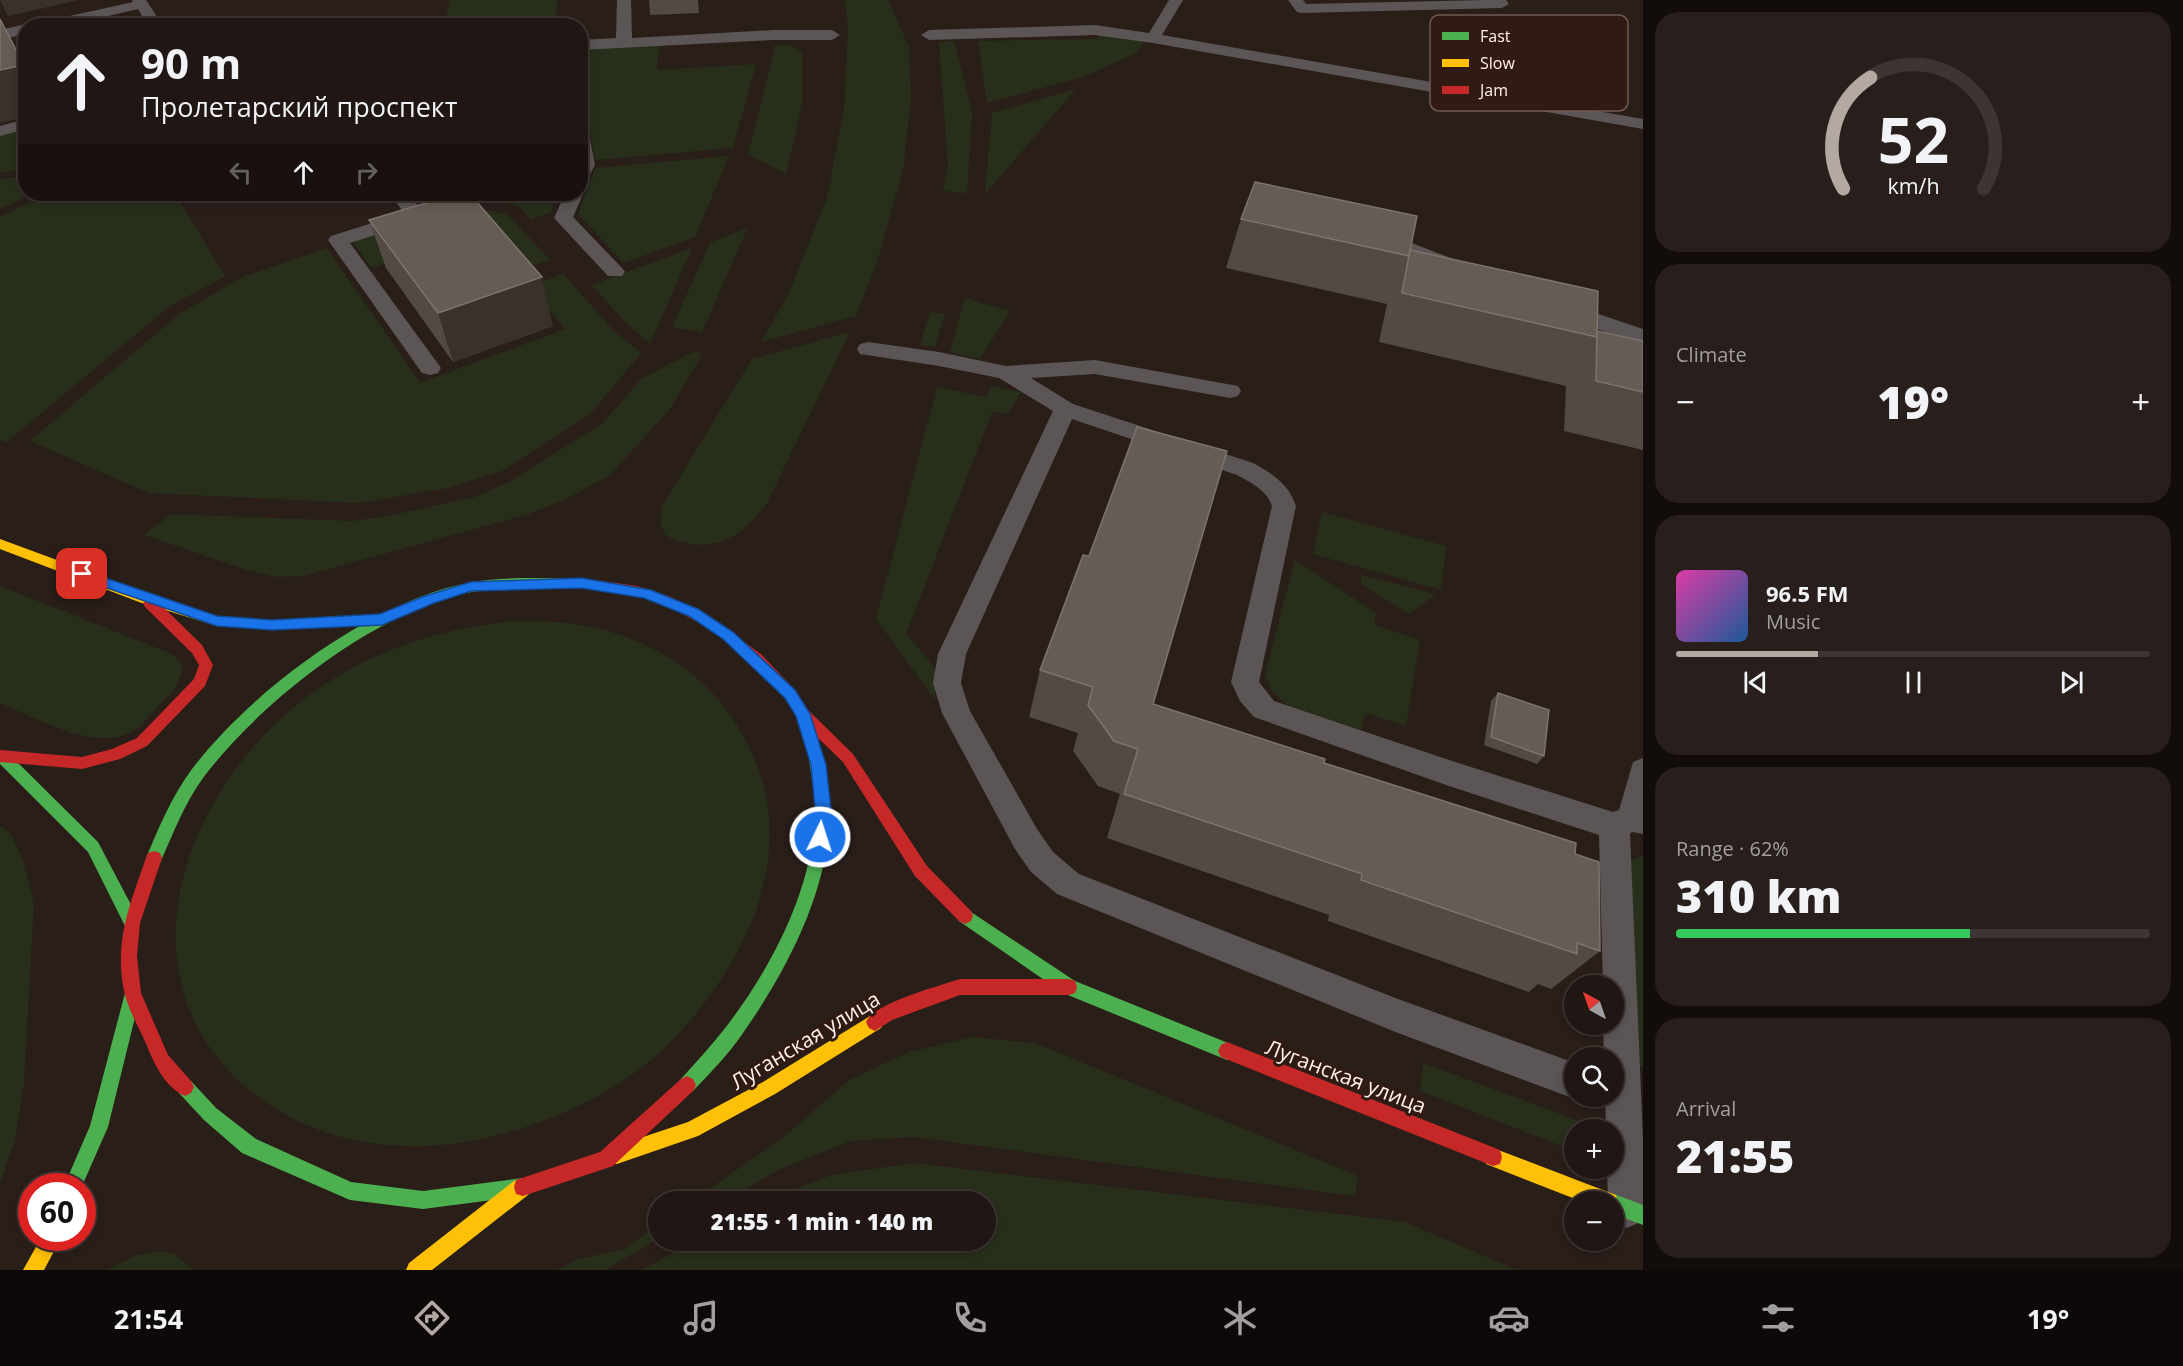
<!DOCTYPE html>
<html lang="en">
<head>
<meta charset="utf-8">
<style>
  :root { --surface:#201613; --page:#281f1c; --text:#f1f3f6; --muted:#a29fa0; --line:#3d3533; --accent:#b4a8a3 }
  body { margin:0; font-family:"Open Sans",sans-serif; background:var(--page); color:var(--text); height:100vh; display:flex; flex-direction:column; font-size:22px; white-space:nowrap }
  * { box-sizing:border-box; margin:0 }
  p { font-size:20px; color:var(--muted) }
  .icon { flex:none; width:33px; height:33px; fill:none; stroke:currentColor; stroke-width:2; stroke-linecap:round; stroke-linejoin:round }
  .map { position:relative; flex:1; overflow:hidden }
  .sheet { display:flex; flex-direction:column; gap:12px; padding:12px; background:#120c0a; width:540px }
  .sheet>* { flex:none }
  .top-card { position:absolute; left:18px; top:18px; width:570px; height:183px; border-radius:24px; box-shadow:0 3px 9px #0003,0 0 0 2px var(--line); background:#201613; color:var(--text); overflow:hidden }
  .needle { width:39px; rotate:320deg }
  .tools { position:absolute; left:1564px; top:975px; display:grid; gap:12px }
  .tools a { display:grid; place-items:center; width:60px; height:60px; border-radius:50%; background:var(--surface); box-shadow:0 3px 9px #0003,0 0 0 2px var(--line); font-size:30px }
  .speed { position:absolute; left:18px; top:1173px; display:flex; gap:12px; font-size:30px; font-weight:700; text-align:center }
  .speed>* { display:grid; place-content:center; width:78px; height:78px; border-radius:50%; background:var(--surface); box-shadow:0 3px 9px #0003,0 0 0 2px var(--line); line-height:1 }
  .speed .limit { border:9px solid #d22; background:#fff; color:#111 }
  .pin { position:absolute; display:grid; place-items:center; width:51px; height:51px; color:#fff; margin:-26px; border-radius:12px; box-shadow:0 3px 9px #0006 }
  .me { position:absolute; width:66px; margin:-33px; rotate:4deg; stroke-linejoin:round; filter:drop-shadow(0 0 4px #0008) }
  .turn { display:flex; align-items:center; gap:21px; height:126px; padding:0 24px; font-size:27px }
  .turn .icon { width:78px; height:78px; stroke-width:2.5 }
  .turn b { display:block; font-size:42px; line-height:51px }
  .lanes { display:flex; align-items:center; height:57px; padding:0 24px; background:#0003; justify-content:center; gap:30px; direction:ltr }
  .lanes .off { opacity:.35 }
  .big { font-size:45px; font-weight:800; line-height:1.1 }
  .sheet .widget { flex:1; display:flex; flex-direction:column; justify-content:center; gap:9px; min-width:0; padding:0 21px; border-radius:24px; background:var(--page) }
  .sheet .dial { align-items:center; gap:0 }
  .dial svg { height:156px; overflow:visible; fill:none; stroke:var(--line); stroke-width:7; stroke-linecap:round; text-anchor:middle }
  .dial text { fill:var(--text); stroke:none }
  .song { display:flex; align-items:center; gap:18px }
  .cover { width:72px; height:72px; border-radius:9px; background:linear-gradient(135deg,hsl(320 70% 55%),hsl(210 70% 35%)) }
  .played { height:6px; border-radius:3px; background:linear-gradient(90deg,var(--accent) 30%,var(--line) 30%) }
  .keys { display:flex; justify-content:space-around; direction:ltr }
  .heat { display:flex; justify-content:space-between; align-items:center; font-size:33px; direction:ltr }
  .charge { height:9px; border-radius:4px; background:linear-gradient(90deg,#34c759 62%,var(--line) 0) }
  .trip { position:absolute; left:648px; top:1191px; width:348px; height:60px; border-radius:30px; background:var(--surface); box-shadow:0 3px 9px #0003,0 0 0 2px var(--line); font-weight:800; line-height:60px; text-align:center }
  .menu { display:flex; height:96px; justify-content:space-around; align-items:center; background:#0d0908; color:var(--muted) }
  .menu .icon { width:42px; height:42px }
  .menu .active { color:var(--accent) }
  .menu b { font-size:27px; color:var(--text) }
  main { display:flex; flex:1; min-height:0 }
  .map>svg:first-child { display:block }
</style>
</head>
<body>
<main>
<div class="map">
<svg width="1643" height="1270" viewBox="0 0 1643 1270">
  <rect width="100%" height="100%" fill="#2a1e19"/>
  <path fill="#272f1b" d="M450 0H557L556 23 444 25Z
    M845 0H888L909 47 911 100 903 170 877 262 856 316 761 342 789 293 827 198 844 108 848 29Z
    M1097 34 1145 40 1136 53 1086 76 987 103 978 41 1099 39Z
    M954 41 972 112 967 193 943 191 948 165 939 42Z
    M659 45 657 70 756 64 733 148 595 160 590 132 581 123 580 49Z
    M776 45H790L802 52V105L786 174 748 154Z
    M1076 89 985 194 992 113Z
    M25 126V170L0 172V133Z
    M729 156 695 237 624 263 578 214 595 168Z
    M25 176 26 194H30L0 209V179Z
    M46 194H101L122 197 144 194H175L225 276 170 306 7 442 0 440V217Z
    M501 194H557L551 212 531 219 518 206 483 198Z
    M462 204 508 215 550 260 519 270 485 232 372 268 351 240Z
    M748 227 702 332 672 327 710 243Z
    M327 248 420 383 565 329 530 286 563 274 614 331 641 353 590 414 502 471 448 488 359 503 149 493 30 441 178 315 240 278Z
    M692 248 650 344 625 322 592 285Z
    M965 298 1010 311 980 359 950 352Z
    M930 312 945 314 935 347 920 345Z
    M850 332 767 503C740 540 711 556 666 536L660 524 662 506 752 359Z
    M693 352 703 353 669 410 610 475 566 499 529 514 303 576 276 577 247 570 144 535 171 514 352 521 388 516 475 497 509 482 603 423 641 379Z
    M991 386 1021 392 1008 414 992 412 906 634 936 669 935 700 876 619 937 387 986 397Z
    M1322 512 1446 546 1441 590 1313 554Z
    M1295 560 1376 613 1374 625 1420 640 1406 726 1365 713 1361 730 1287 705 1271 690 1265 674Z
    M1361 575 1436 594 1409 614 1361 584Z
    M0 586 172 654 183 665C180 687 169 696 154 711 148 717 142 726 135 730 97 754 37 718 0 703Z
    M512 621C538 621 565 621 591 627 676 645 739 700 763 784 788 875 739 968 679 1033 630 1087 559 1121 489 1137 425 1153 351 1149 292 1118 104 1018 168 795 315 691 375 649 440 629 512 621Z
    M0 826 11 834 24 862 34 903 24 1082 15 1139 0 1183Z
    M1643 855V1067L1640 1066 1629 862Z
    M972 1037 1035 1043 1358 1176 1355 1196 914 1137 850 1141 780 1169 724 1201H692L785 1136 849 1080 909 1052Z
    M1423 1063 1593 1126V1129L1575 1130V1151L1420 1091Z
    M914 1163 1405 1222 1517 1270H642L695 1241 986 1240V1202L765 1201 831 1175Z
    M658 1225V1239L605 1270H558L576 1260 624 1249Z
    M157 1251 174 1254 193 1270H107L135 1256Z"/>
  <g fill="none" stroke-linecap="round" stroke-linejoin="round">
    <path fill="#5b5555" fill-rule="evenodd" d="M132 0H146L163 26H148L138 9 66 26H36L38 23 133 2Z
      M617 0H631L632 38 774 30H832L840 35 832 40H774L580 50V40L616 38Z
      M1169 0H1183L1162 35 1643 119V129L1153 43 1095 35 929 40 921 35 929 30 1095 25 1149 33Z
      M1288 0H1303L1306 4 1485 0H1506L1509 4 1502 8 1302 13 1297 12Z
      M26 24 30 26H26V34L0 40V30Z
      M26 119V129L0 136V126Z
      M580 129 589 134 595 165 586 181 580 182Z
      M580 190 583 194 573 217 622 268 625 272 622 276H608L554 218 565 194H580Z
      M390 194H408L420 208 467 194H493L491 198 350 243 441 368 438 373 430 375 422 373 328 240 331 236 404 213Z
      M1378 230 1461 262 1464 266 1461 270H1447L1371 240 1368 236 1371 232Z
      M1563 302 1643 329V341L1605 332 1556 312 1553 308 1556 304Z
      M868 342 939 352 1006 366 1095 360 1238 386 1241 391 1238 396 1230 398 1095 374 1031 378 1073 404 1253 463C1273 474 1289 484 1296 506L1259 682 1274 701 1449 760 1613 812 1619 810 1633 762 1643 758V834L1633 832 1630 833 1643 1139V1216L1640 1222 1627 1228 1614 1223V1202H1608L1607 1168H1614V1130H1606L1605 1096H1614V1058H1604L1603 1024H1614V986H1603L1599 835 1449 786 1254 717 1240 701 1231 682 1272 506C1266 489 1251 483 1237 475L1072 419 966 654 961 683 970 711 1037 829 1053 852 1079 874 1398 999 1575 1063V1096H1581L1575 1099 1398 1033 1057 894 1031 872 1015 849 942 713 933 683 938 654 1053 411 999 378 939 366 860 354 857 349 860 344Z"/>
    <path fill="#4caf50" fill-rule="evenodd" d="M581 578 587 583 581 588C545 589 507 585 472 592 378 609 259 703 203 778 184 804 173 834 160 863L154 865 148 863 146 858C159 827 172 796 192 769 252 690 373 600 472 582 507 576 545 579 581 578Z
      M815 748 820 750 822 754C827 778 831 802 829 827 824 901 783 976 741 1036 727 1056 710 1073 693 1091L687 1094 681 1091 678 1085 681 1079C696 1062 712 1045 726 1027 769 971 808 898 814 827 816 802 812 778 808 754L810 750Z
      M4 752 9 754 98 842 138 918 140 923 138 928 132 931 126 928 88 852 0 764V753Z
      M965 908 1075 981 1233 1045 1236 1051 1233 1057 1227 1060 1063 993 959 921 957 916 959 911Z
      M133 985 139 987 141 993 108 1127 82 1186H64L90 1126 125 993 127 987Z
      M185 1078 191 1081 216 1108 256 1139 351 1182 423 1191 523 1178 530 1180 532 1187 530 1194 523 1196 423 1209 350 1200 242 1153 204 1120 179 1093 176 1087 179 1081Z
      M1614 1194 1643 1205V1225L1614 1214V1202H1606L1607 1197Z"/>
    <path fill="#ffc107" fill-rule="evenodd" d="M0 539 149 594 217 616 272 620 377 615 384 620 377 625 272 630 217 626 139 602 0 549Z
      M875 1013 881 1016 884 1022 881 1028 775 1094 698 1136 617 1164 610 1162 608 1155 610 1148 688 1122 763 1082Z
      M1493 1148 1616 1195 1618 1202 1616 1209H1614V1202H1583L1486 1164 1484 1157 1486 1150Z
      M521 1179 528 1181 530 1188 528 1195 432 1270H406L409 1263 514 1181Z
      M41 1238H61L44 1270H23Z"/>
    <path fill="#c62828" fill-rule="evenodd" d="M581 578 637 586 669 596 716 621 762 655 797 692 808 710 853 754 927 866 971 911 973 916 971 921 965 924 959 921 915 876 843 762 818 738 822 754 820 758 815 760 810 758C803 745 803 728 796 714 770 666 697 614 645 598 623 591 598 593 576 586L575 583 576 580Z
      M150 598 155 599 202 645 213 665 205 686 147 746 120 759 82 769 0 762V750L82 757 112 749 137 738 194 679 199 665 192 653 145 607 143 603Z
      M154 851 160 853 162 858 140 923 137 956 141 993 168 1055 191 1081 194 1087 191 1093 185 1096C166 1088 154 1064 147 1046 140 1029 128 1010 124 991 114 941 130 904 146 858L148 853Z
      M960 979H1069L1075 981 1077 987 1075 993 1069 995H960L892 1020 875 1031 869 1028 866 1022C874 1003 939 986 960 979Z
      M1227 1042 1500 1150 1502 1157 1500 1164 1493 1166 1221 1057 1218 1051 1221 1045Z
      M687 1076 693 1079 696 1085 693 1091 613 1166 523 1196 516 1194 514 1187 516 1180 600 1152 681 1079Z"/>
  </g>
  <path fill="#544a44" d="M649 0H698L699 13 650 15Z
    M1241 219 1410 251 1597 331 1643 341V450L1564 431 1566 386 1379 342 1387 304 1226 268Z
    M369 220 553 326 453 362 386 268Z
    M1040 670 1153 704 1324 763 1575 854 1600 951 1551 989 1538 984 1529 992 1328 921 1329 915 1107 838 1120 794 1098 786 1073 751 1078 733 1029 717Z
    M1498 693 1544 756 1537 764 1484 745 1491 701Z"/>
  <path fill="#3b312b" d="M0 0H79L8 16Z
    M24 65 26 67V117L0 123V70Z
    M542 277 553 326 453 362 438 313Z"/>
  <path fill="#665c56" stroke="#7e736e" stroke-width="1.5" d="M0 19 24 65 0 70Z
    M1255 182 1417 216 1409 256 1241 219Z
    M456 194H470L542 277 438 313 369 220Z
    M1410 250 1598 291 1597 337 1402 293Z
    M1597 331 1643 341V392L1596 381Z
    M1137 427 1227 451 1153 704 1325 759 1324 763 1576 843 1575 854 1599 862 1600 951 1577 943V954L1361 880 1362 874 1124 794 1138 749 1114 741 1088 705 1093 687 1040 670 1083 555 1089 556Z
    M1498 693 1549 710 1544 756 1491 737Z"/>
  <path fill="#1a73e8" stroke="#114b97" stroke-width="1.5" d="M82 570 217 616 272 620 380 614 425 596 471 582 581 578 651 590 698 609 733 632 795 690 810 714 826 765 832 818 826 842 820 844 815 842 813 837 816 818 811 765 796 716 785 698 723 639 689 616 644 598 581 588 471 591 434 603 382 625 272 630 217 626 78 578 76 574 78 571Z"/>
  <g text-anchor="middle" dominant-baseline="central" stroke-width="6" stroke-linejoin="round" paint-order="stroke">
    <g font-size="21" fill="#fff2ed" stroke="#311a12">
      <text transform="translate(805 1040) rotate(-31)">Луганская улица</text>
      <text transform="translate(1346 1076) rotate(21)">Луганская улица</text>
    </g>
  </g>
  <rect x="1430" y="15" width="198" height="96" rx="9" fill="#311a12" stroke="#6f5b54" stroke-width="1.5"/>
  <rect x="1442" y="32" width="27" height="8" fill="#4caf50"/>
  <rect x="1442" y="59" width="27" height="8" fill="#ffc107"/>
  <rect x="1442" y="86" width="27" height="8" fill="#c62828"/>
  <g font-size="16" fill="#fff2ed">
    <text x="1480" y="42">Fast</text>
    <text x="1480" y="69">Slow</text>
    <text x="1480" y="96">Jam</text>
  </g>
</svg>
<div class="tools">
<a><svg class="needle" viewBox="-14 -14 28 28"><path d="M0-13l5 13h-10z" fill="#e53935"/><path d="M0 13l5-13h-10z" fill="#a29fa0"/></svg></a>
<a><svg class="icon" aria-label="search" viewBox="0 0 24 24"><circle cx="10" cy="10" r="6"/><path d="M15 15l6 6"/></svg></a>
<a>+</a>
<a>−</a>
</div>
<div class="speed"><div class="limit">60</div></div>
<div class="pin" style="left:82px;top:574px;background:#d93025"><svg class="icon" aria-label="arrive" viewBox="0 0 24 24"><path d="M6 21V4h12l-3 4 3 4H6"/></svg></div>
<svg class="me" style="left:820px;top:837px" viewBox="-20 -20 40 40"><circle r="17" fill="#1a73e8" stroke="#fff" stroke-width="3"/><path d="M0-11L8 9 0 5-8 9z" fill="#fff"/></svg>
<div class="trip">21:55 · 1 min · 140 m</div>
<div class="top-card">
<div class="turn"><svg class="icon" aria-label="ahead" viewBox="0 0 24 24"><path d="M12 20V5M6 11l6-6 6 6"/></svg><div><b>90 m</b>Пролетарский проспект</div></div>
<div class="lanes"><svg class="icon off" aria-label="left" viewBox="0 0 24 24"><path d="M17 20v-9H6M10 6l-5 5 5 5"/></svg><svg class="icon" aria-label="ahead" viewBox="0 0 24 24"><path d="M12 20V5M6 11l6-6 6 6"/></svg><svg class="icon off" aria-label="right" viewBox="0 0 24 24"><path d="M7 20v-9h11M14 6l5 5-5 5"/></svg></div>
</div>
</div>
<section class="sheet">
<div class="widget dial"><svg viewBox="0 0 100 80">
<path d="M14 69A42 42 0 1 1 86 69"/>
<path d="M14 69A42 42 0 0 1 28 12" stroke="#b4a8a3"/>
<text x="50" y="56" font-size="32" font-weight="700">52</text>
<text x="50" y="72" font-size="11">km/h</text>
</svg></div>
<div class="widget"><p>Climate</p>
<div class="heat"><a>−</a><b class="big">19°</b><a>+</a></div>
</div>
<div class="widget">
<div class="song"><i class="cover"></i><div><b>96.5 FM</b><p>Music</p></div></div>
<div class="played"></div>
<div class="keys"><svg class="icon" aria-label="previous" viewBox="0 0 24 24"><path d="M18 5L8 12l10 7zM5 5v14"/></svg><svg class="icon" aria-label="pause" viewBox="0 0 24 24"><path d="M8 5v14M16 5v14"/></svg><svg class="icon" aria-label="next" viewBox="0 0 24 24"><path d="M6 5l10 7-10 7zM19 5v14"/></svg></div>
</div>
<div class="widget"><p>Range · 62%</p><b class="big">310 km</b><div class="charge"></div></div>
<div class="widget"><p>Arrival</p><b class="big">21:55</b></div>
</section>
</main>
<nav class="menu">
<b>21:54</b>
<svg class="icon active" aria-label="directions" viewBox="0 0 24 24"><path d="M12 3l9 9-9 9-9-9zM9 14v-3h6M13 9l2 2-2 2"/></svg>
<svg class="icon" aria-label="music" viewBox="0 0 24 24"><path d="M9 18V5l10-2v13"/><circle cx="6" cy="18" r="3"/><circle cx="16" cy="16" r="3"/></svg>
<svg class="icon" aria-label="phone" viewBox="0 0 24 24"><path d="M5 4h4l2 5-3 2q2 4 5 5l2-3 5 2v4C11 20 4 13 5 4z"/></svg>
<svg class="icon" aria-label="climate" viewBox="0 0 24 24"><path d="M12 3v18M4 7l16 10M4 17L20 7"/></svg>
<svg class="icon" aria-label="car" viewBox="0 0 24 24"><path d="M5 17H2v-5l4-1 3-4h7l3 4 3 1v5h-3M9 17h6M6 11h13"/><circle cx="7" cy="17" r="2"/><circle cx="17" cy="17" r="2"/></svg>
<svg class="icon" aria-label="filters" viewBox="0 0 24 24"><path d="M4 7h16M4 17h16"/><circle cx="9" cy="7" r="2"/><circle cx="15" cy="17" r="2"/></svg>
<b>19°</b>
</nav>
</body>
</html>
